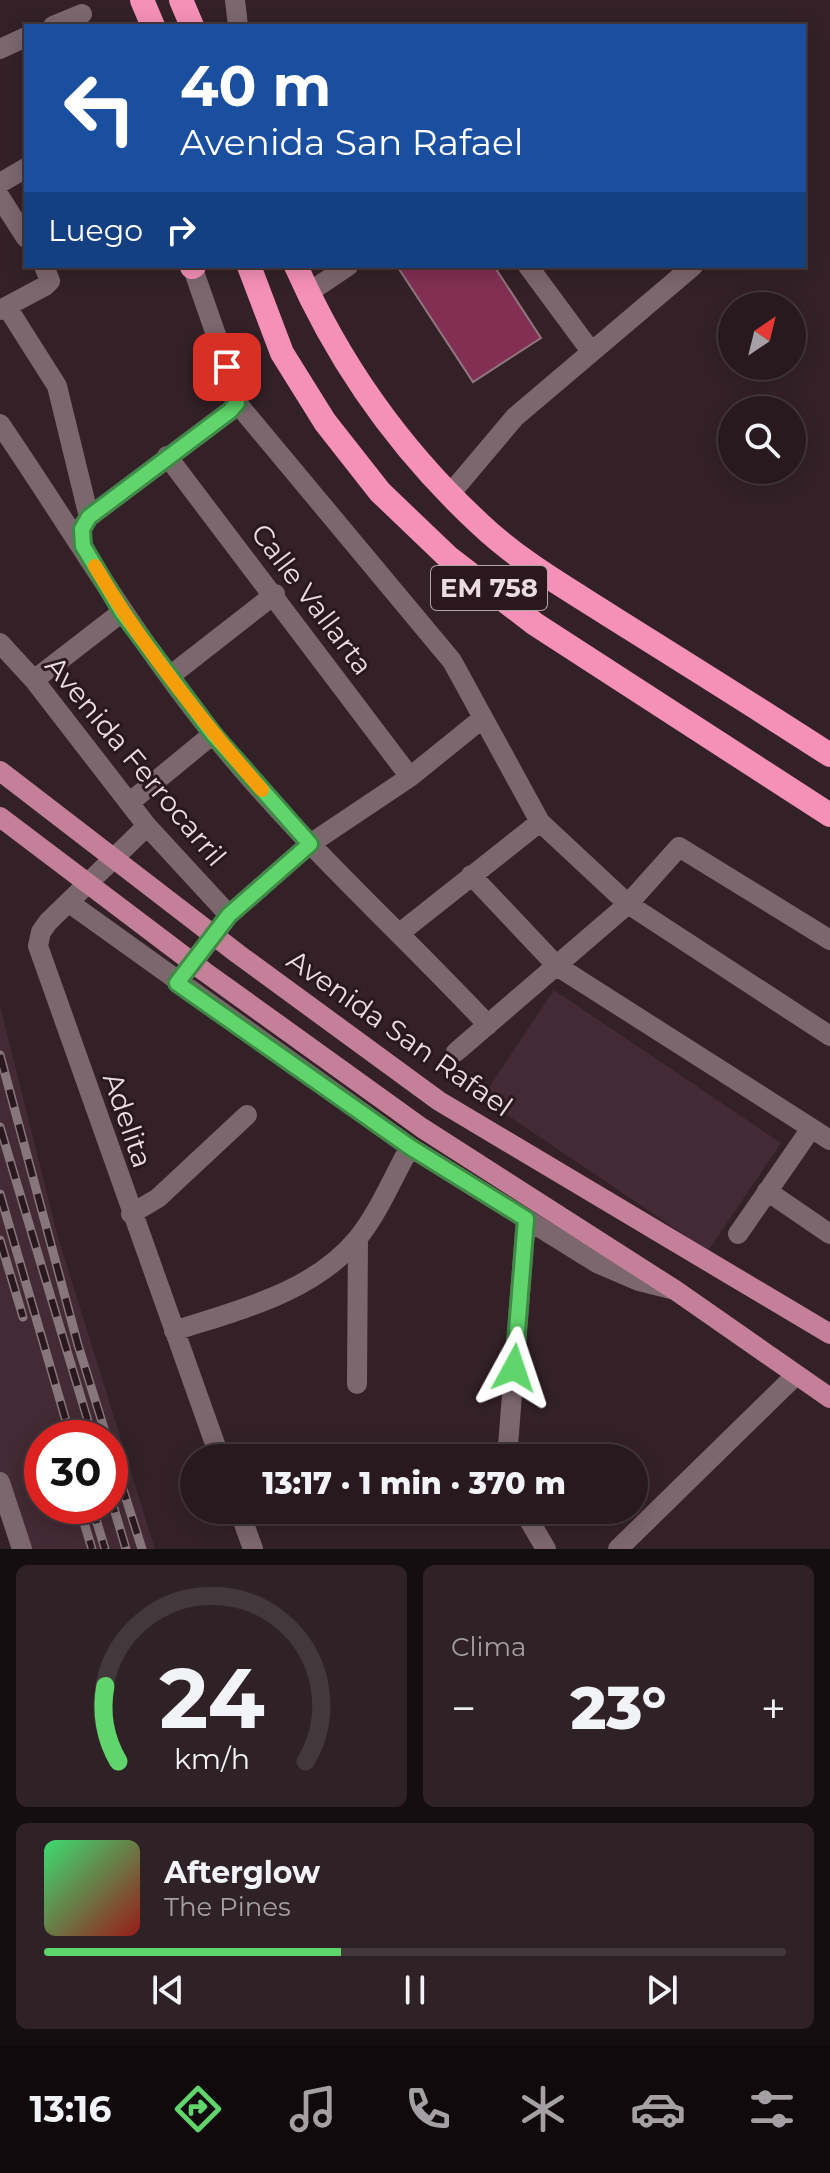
<!DOCTYPE html>
<html lang="es">
<head>
<meta charset="utf-8">
<style>
  :root { --surface:#27191e; --page:#2f2227; --text:#f1f3f6; --muted:#a4a0a4; --line:#43383c; --accent:#60d56b }
  body { margin:0; font-family:Montserrat,sans-serif; background:var(--page); color:var(--text); height:100vh; display:flex; flex-direction:column; font-size:30px; white-space:nowrap }
  * { box-sizing:border-box; margin:0 }
  p { font-size:26px; color:var(--muted) }
  .icon { flex:none; width:44px; height:44px; fill:none; stroke:currentColor; stroke-width:2; stroke-linecap:round; stroke-linejoin:round }
  .map { position:relative; height:1549px; overflow:hidden }
  .drawer { display:flex; flex-direction:column; gap:16px; padding:16px; background:#150e10; flex:1 }
  .drawer>* { flex:none }
  .hud { position:absolute; left:24px; top:24px; width:782px; height:244px; border-radius:0px; box-shadow:0 4px 20px #0003,0 0 0 2px var(--line); background:#1a4fa0; color:#fff; overflow:hidden }
  .needle { width:52px; rotate:35deg }
  .controls { position:absolute; left:718px; top:292px; display:grid; gap:16px }
  .controls a { display:grid; place-items:center; width:88px; height:88px; border-radius:50%; background:var(--surface); box-shadow:0 4px 20px #0003,0 0 0 2px var(--line); font-size:40px }
  .speed { position:absolute; left:24px; top:1420px; display:flex; gap:16px; font-size:40px; font-weight:700; text-align:center }
  .speed>* { display:grid; place-content:center; width:104px; height:104px; border-radius:50%; background:var(--surface); box-shadow:0 4px 20px #0003,0 0 0 2px var(--line); line-height:1 }
  .speed .limit { border:12px solid #d22; background:#fff; color:#111 }
  .pin { position:absolute; display:grid; place-items:center; width:68px; height:68px; color:#fff; margin:-34px; border-radius:16px; box-shadow:0 4px 12px #0006 }
  .me { position:absolute; width:88px; margin:-44px; rotate:5deg; stroke-linejoin:round; filter:drop-shadow(0 0 6px #0008) }
  .turn { display:flex; align-items:center; gap:28px; height:168px; padding:0 24px; font-size:36px }
  .turn .icon { width:104px; height:104px; stroke-width:2.5 }
  .turn b { display:block; font-size:56px; line-height:68px }
  .then { display:flex; align-items:center; height:76px; padding:0 24px; background:#0003; gap:16px; font-size:30px }
  .big { font-size:60px; font-weight:800; line-height:1.1 }
  .drawer .widget { flex:1; display:flex; flex-direction:column; justify-content:center; gap:12px; min-width:0; padding:0 28px; border-radius:12px; background:var(--page) }
  .drawer .dial { align-items:center; gap:0 }
  .dial svg { height:208px; overflow:visible; fill:none; stroke:var(--line); stroke-width:7; stroke-linecap:round; text-anchor:middle }
  .dial text { fill:var(--text); stroke:none }
  .song { display:flex; align-items:center; gap:24px }
  .cover { width:96px; height:96px; border-radius:12px; background:linear-gradient(135deg,hsl(140 70% 55%),hsl(0 70% 35%)) }
  .played { height:8px; border-radius:4px; background:linear-gradient(90deg,var(--accent) 40%,var(--line) 40%) }
  .keys { display:flex; justify-content:space-around; direction:ltr }
  .heat { display:flex; justify-content:space-between; align-items:center; font-size:44px; direction:ltr }
  .drawer .tiles { flex:1; display:grid; gap:16px; grid-template-columns:1fr 1fr }
  .widget:last-child { grid-column:span 2 }
  .trip { position:absolute; left:180px; top:1444px; width:468px; height:80px; border-radius:40px; background:var(--surface); box-shadow:0 4px 20px #0003,0 0 0 2px var(--line); font-weight:800; line-height:80px; text-align:center }
  .tab-bar { display:flex; height:128px; justify-content:space-around; align-items:center; background:#100a0c; color:var(--muted) }
  .tab-bar .icon { width:56px; height:56px }
  .tab-bar .current { color:var(--accent) }
  .tab-bar b { font-size:36px; color:var(--text) }
  .map>svg:first-child { display:block }
</style>
</head>
<body>
<div class="map">
<svg width="830" height="1549" viewBox="0 0 830 1549">
  <rect width="100%" height="100%" fill="#342128"/>
  <path fill="#432a34" fill-rule="evenodd" d="M554 990 781 1143 708 1251 482 1098Z
    M0 1006 58 1237 155 1549H19L0 1486ZM42 1438H110V1506H42Z"/>
  <path fill="#822f53" stroke="#8e777e" stroke-width="2" d="M397 266H494L541 338 473 382Z"/>
  <g fill="none" stroke-linecap="round" stroke-linejoin="round">
    <path stroke="#7d676e" stroke-width="20" d="M235 0 238 26
      M53 26 82 14
      M0 49 26 37
      M0 183 26 168
      M0 197 26 238
      M192 266 236 392 237 403
      M528 266 590 350
      M308 293 348 266
      M7 307 57 386 89 517
      M0 310 45 286 50 281 44 266
      M237 403 452 661 540 822 628 904 830 1036
      M0 424C71 528 134 636 213 734 296 838 397 928 488 1025
      M167 456 410 777
      M450 494 515 417 693 266
      M83 526 89 517 230 411 237 403
      M0 643 34 680 147 826 229 915
      M170 676 275 594
      M34 680 122 612
      M129 803 213 734
      M147 826 48 922 41 932 38 946 220 1458
      M471 875 557 966 830 1140
      M71 904 410 1147 597 1263 639 1281 671 1289
      M401 932 540 822
      M182 977 229 915 310 844 410 777 483 718
      M456 1052 628 904 679 847 830 940
      M767 1191 830 1234
      M131 1214 158 1198 247 1115
      M738 1234 810 1130
      M174 1331C238 1310 313 1293 358 1238 379 1212 394 1175 410 1147
      M357 1384 358 1238
      M507 1458 526 1219
      M0 1482 22 1549
      M239 1510 253 1549
      M523 1510 546 1549
      M618 1549 796 1375"/>
    <path stroke="#c58099" stroke-width="20" d="M0 771 238 954 439 1101 830 1334
      M0 817 205 972 422 1128 675 1290 830 1398"/>
    <path stroke="#f590b6" stroke-width="24" d="M142 0 153 26
      M181 0 192 26
      M249 266 282 353 325 422 380 492 448 557 535 624 830 815
      M296 266C340 366 401 451 481 525 520 562 570 590 615 619 687 664 759 709 830 755
      M192 267 194 266"/>
    <defs>
      <path id="rail" d="M0 1055 78 1345 107 1438
        M0 1127 93 1438
        M0 1194 71 1438
        M0 1240 23 1317
        M110 1448 142 1549
        M110 1495 126 1549
        M79 1506 92 1549
        M92 1506 105 1549"/>
    </defs>
    <use href="#rail" stroke="#87777d" stroke-width="9"/>
    <use href="#rail" stroke="#2a181e" stroke-width="6" stroke-dasharray="18" stroke-linecap="butt"/>
  </g>
  <g fill="none" stroke-linecap="round" stroke-linejoin="round">
    <defs>
      <path id="route" d="M227 367 237 403 230 411 89 517 82 529 83 546 122 612 213 734 310 844 229 915 177 983 410 1147 526 1219 514 1368"/>
    </defs>
    <use href="#route" stroke="#3e8a46" stroke-width="20"/>
    <use href="#route" stroke="#60d56b" stroke-width="14"/>
    <path stroke="#f59e0b" stroke-width="14" d="M95 566C142 646 201 720 262 790"/>
  </g>
  <g text-anchor="middle" dominant-baseline="central" stroke-width="6" stroke-linejoin="round" paint-order="stroke">
    <rect fill="#2a181e" stroke="#b0a2a6" stroke-width="2" x="431" y="566" width="116" height="44" rx="6"/>
    <g font-size="26" font-weight="bold" fill="#eadde1">
      <text x="489" y="588">EM 758</text>
    </g>
    <g font-size="28" fill="#eadde1" stroke="#2a181e">
      <text transform="translate(312 599) rotate(53)">Calle Vallarta</text>
      <text transform="translate(136 761) rotate(50)">Avenida Ferrocarril</text>
      <text transform="translate(400 1033) rotate(35)">Avenida San Rafael</text>
      <text transform="translate(128 1120) rotate(71)">Adelita</text>
    </g>
  </g>
</svg>
<div class="controls">
<a><svg class="needle" viewBox="-14 -14 28 28"><path d="M0-13l5 13h-10z" fill="#e53935"/><path d="M0 13l5-13h-10z" fill="#a4a0a4"/></svg></a>
<a><svg class="icon" aria-label="search" viewBox="0 0 24 24"><circle cx="10" cy="10" r="6"/><path d="M15 15l6 6"/></svg></a>
</div>
<div class="speed"><div class="limit">30</div></div>
<div class="pin" style="left:227px;top:367px;background:#d93025"><svg class="icon" aria-label="arrive" viewBox="0 0 24 24"><path d="M6 21V4h12l-3 4 3 4H6"/></svg></div>
<svg class="me" style="left:514px;top:1368px" viewBox="-20 -20 40 40"><path d="M0-17L14 15 0 8-14 15z" fill="#60d56b" stroke="#fff" stroke-width="4"/></svg>
<div class="trip">13:17 · 1 min · 370 m</div>
<div class="hud">
<div class="turn"><svg class="icon" aria-label="left" viewBox="0 0 24 24"><path d="M17 20v-9H6M10 6l-5 5 5 5"/></svg><div><b>40 m</b>Avenida San Rafael</div></div>
<div class="then">Luego<svg class="icon" aria-label="right" viewBox="0 0 24 24"><path d="M7 20v-9h11M14 6l5 5-5 5"/></svg></div>
</div>
</div>
<section class="drawer">
<div class="tiles">
<div class="widget dial"><svg viewBox="0 0 100 80">
<path d="M14 69A42 42 0 1 1 86 69"/>
<path d="M14 69A42 42 0 0 1 9 40" stroke="#60d56b"/>
<text x="50" y="56" font-size="32" font-weight="700">24</text>
<text x="50" y="72" font-size="11">km/h</text>
</svg></div>
<div class="widget"><p>Clima</p>
<div class="heat"><a>−</a><b class="big">23°</b><a>+</a></div>
</div>
<div class="widget">
<div class="song"><i class="cover"></i><div><b>Afterglow</b><p>The Pines</p></div></div>
<div class="played"></div>
<div class="keys"><svg class="icon" aria-label="previous" viewBox="0 0 24 24"><path d="M18 5L8 12l10 7zM5 5v14"/></svg><svg class="icon" aria-label="pause" viewBox="0 0 24 24"><path d="M8 5v14M16 5v14"/></svg><svg class="icon" aria-label="next" viewBox="0 0 24 24"><path d="M6 5l10 7-10 7zM19 5v14"/></svg></div>
</div>
</div>
</section>
<nav class="tab-bar">
<b>13:16</b>
<svg class="icon current" aria-label="directions" viewBox="0 0 24 24"><path d="M12 3l9 9-9 9-9-9zM9 14v-3h6M13 9l2 2-2 2"/></svg>
<svg class="icon" aria-label="music" viewBox="0 0 24 24"><path d="M9 18V5l10-2v13"/><circle cx="6" cy="18" r="3"/><circle cx="16" cy="16" r="3"/></svg>
<svg class="icon" aria-label="phone" viewBox="0 0 24 24"><path d="M5 4h4l2 5-3 2q2 4 5 5l2-3 5 2v4C11 20 4 13 5 4z"/></svg>
<svg class="icon" aria-label="climate" viewBox="0 0 24 24"><path d="M12 3v18M4 7l16 10M4 17L20 7"/></svg>
<svg class="icon" aria-label="car" viewBox="0 0 24 24"><path d="M5 17H2v-5l4-1 3-4h7l3 4 3 1v5h-3M9 17h6M6 11h13"/><circle cx="7" cy="17" r="2"/><circle cx="17" cy="17" r="2"/></svg>
<svg class="icon" aria-label="filters" viewBox="0 0 24 24"><path d="M4 7h16M4 17h16"/><circle cx="9" cy="7" r="2"/><circle cx="15" cy="17" r="2"/></svg>
</nav>
</body>
</html>
